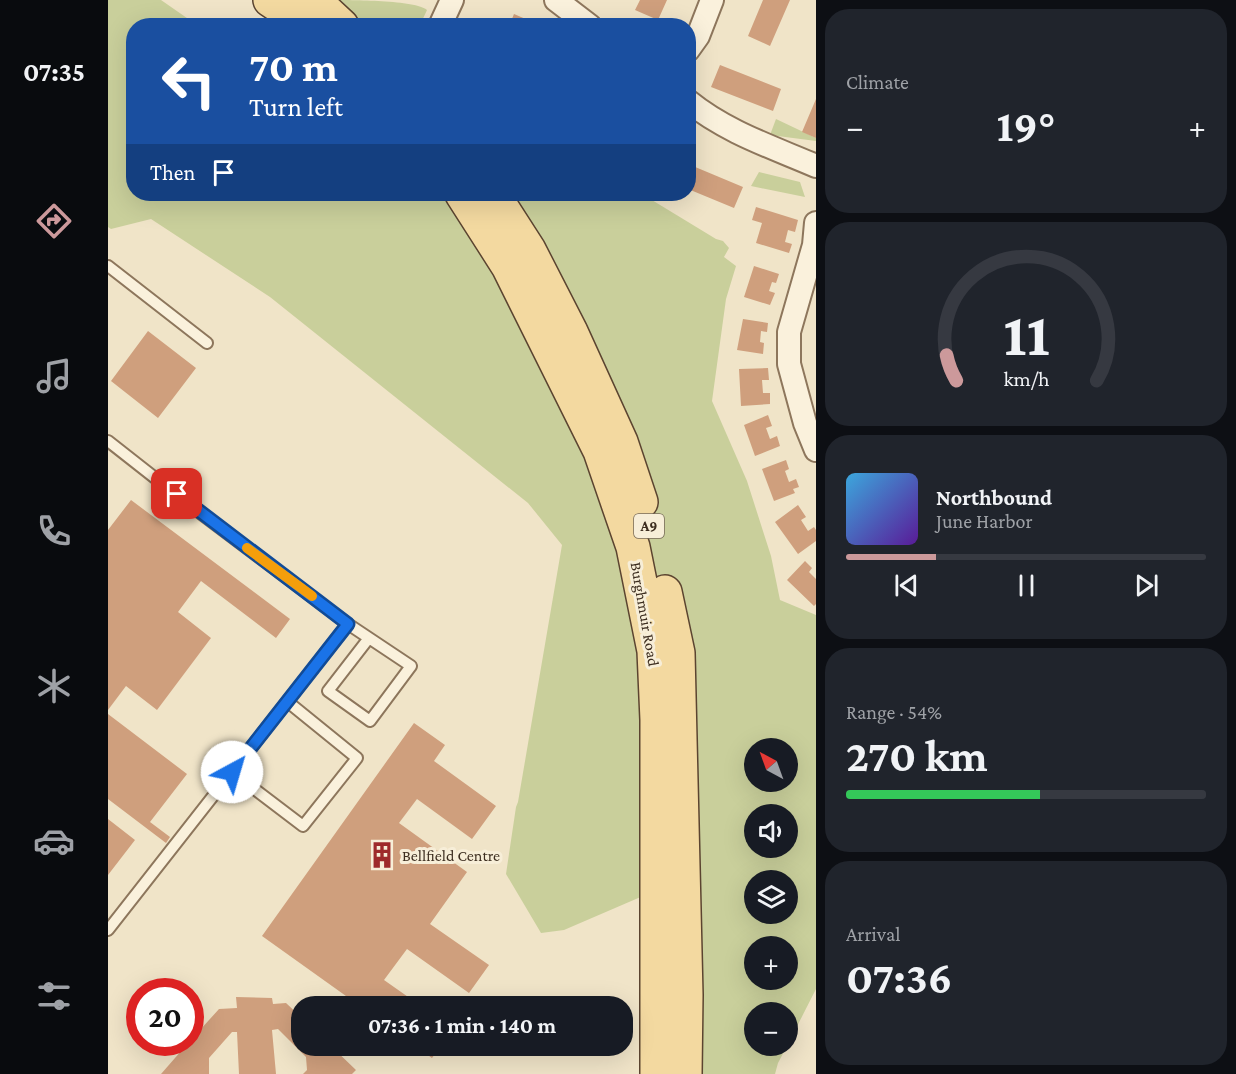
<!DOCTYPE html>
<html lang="en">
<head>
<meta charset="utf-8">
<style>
  :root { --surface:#171b24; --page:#20242c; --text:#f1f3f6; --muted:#9ea1a6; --line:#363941; --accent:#cc999b }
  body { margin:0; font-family:"Crimson Pro",serif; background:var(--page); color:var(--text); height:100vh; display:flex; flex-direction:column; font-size:22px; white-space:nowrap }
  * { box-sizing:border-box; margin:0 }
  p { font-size:20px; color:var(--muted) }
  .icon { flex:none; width:33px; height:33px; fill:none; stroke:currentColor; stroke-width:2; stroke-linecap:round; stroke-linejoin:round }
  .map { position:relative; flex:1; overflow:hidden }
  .details { display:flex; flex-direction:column; gap:9px; padding:9px; background:#0d0f14; width:420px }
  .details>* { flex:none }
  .guide { position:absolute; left:18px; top:18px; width:570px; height:183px; border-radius:24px; box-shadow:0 6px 24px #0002; background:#1a4fa0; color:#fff; overflow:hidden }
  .needle { width:39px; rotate:319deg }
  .tools { position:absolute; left:636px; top:738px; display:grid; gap:12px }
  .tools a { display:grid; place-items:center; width:54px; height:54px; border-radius:50%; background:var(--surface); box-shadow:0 6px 24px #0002; font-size:30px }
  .speed { position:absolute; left:18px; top:978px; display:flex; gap:12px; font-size:30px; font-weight:700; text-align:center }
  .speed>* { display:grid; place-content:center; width:78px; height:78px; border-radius:50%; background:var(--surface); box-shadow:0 6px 24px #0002; line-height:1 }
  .speed .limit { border:9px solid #d22; background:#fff; color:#111 }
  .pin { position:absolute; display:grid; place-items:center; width:51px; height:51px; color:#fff; margin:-26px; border-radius:12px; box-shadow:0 3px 9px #0006 }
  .me { position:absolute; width:66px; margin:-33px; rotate:39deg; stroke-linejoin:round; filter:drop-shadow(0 0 4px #0008) }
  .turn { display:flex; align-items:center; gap:21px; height:126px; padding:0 24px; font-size:27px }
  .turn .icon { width:78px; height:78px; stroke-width:2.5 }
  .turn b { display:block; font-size:42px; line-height:51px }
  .then { display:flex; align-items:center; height:57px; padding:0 24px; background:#0003; gap:12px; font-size:22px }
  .big { font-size:45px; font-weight:700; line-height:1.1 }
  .details .tile { flex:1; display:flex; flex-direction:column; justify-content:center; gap:9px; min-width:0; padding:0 21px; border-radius:24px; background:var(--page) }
  .details .dial { align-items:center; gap:0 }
  .dial svg { height:156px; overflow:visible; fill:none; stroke:var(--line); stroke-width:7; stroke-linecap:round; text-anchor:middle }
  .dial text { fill:var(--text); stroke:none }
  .song { display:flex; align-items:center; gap:18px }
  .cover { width:72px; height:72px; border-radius:9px; background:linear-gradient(135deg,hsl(200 70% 55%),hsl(270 70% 35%)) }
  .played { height:6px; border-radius:3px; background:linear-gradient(90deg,var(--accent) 25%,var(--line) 25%) }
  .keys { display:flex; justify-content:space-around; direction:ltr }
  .heat { display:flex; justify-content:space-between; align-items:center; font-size:33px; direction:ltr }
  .charge { height:9px; border-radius:4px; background:linear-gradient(90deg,#34c759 54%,var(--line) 0) }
  .trip { position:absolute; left:183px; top:996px; width:342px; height:60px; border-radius:24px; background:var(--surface); box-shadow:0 6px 24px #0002; font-weight:700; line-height:60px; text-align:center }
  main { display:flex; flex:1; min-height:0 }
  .menu { display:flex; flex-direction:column; width:108px; justify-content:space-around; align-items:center; background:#090b0e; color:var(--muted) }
  .menu .icon { width:42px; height:42px }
  .menu .current { color:var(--accent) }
  .menu b { font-size:27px; color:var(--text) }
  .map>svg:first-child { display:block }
</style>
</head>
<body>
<main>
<nav class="menu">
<b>07:35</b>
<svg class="icon current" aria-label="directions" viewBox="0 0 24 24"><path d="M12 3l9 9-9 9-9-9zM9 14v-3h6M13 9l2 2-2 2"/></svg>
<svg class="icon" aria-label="music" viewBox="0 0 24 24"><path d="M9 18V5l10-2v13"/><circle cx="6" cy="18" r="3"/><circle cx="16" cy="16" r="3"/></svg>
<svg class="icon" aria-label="phone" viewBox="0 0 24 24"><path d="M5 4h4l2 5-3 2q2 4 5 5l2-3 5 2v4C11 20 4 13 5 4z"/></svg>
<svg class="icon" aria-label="climate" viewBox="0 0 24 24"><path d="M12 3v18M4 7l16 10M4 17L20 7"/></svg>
<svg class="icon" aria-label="car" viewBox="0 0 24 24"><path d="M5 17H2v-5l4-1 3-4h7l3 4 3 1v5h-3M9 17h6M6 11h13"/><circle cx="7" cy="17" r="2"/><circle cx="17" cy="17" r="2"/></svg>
<svg class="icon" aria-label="filters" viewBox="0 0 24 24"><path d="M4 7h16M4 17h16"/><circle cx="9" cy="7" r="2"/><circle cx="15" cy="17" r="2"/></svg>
</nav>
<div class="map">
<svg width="708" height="1074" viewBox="0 0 708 1074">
  <rect width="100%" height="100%" fill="#f0e4c8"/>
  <path fill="#c9cf9b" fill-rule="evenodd" d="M0 0H53L89 25 26 26V194H534L608 239 615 241 621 248 616 257 628 266 618 299 604 401 639 481 663 556 672 600 708 615V989L680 1044V1012H646V1046H679L670 1063 667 1074H592L586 874 456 930 433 933 398 874 408 807 410 802 454 545 420 503 162 297 43 219 3 229 0 227ZM646 748H680V782H646ZM646 814H680V848H646ZM646 880H680V914H646ZM646 946H680V980H646Z
    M223 0C242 0 308 0 319 10L312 25H253Z
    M668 119 708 138V141L662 135Z
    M651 172 692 182 697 197 643 186Z"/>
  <path fill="#cf9f7d" d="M532 0H559L550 20 527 10Z
    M655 0H682L662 46 640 36Z
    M406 14 427 23 426 26H401Z
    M612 65 673 89 665 111 603 87Z
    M708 99V138L694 132Z
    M580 164 635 187 626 208 580 189Z
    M648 207 690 220 687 232 680 230 677 242 684 244 681 253 648 243 654 223 644 220Z
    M646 266 671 274 668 283 664 282 661 291 667 293 662 305 636 297Z
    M635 319 660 323 659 332 653 331 652 342 656 343 655 354 629 350Z
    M40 331 88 368 50 418 3 381Z
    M660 368 661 380H654L655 393H662V404L633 406 631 369Z
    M660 415 664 426 658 428 662 439 669 436 672 446 647 456 636 425Z
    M678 460 681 469 677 471 681 482 688 479 691 487 685 489 687 493 666 501 654 469Z
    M23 500 182 619 168 638 93 581 70 612 103 638 49 710 18 686 0 710V530Z
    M690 505 698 517 693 520 700 531 706 527 708 530V541L690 554 667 522Z
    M697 561 704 568 701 572 708 579V604L706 606 679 580Z
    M0 714 79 774 42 822 62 837 58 843 0 799Z
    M306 723 337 745 326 761 388 806 364 839 309 799 291 823 359 872 322 924 381 965 361 993 299 949 276 980 313 1006H252L154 936Z
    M0 819 27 840 0 875Z
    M128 997 164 998 165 1004 178 1003 194 1018V1046H223L248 1070 244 1074H195L199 1070 198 1057 170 1029 164 1030 168 1074H131L129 1032H124L101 1058V1074H53L81 1042H82V1041L111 1009 129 1008Z
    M307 1046H333L324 1058Z"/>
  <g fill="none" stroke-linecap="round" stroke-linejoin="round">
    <defs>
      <path id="lane" d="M0 266 99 343
        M0 441 84 507 240 624C261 638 282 652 303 666L262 721 220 691 261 638
        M124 772 195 826 249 758 180 702
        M0 930 240 624"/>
      <path id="street" d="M448 0 482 26
        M332 26 344 0
        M580 50 590 36 604 0
        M580 101C618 132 664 147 708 166
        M708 223 706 245 681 332V364L697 423 708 450"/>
      <path id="primary" d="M162 0 201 26
        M206 0 234 26
        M354 194 400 266 492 451 525 547 546 651 549 720V1074
        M385 194 421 250 463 332 513 442 533 502
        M557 592 570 653 578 995 577 1074"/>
    </defs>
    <use href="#lane" stroke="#8d765c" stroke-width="14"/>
    <use href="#street" stroke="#8d765c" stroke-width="26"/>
    <use href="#primary" stroke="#5b4430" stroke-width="36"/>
    <use href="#lane" stroke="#faf1dc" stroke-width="10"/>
    <use href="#street" stroke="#faf1dc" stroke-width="22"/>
    <use href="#primary" stroke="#f3d9a0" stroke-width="33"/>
  </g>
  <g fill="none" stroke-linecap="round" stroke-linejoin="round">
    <defs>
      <path id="route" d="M69 494 240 624 124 772"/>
    </defs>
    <use href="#route" stroke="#114b97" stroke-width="15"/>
    <use href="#route" stroke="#1a73e8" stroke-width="10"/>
    <path stroke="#f59e0b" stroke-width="10" d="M139 548 204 596"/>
  </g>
  <defs>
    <symbol id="building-bare" viewBox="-9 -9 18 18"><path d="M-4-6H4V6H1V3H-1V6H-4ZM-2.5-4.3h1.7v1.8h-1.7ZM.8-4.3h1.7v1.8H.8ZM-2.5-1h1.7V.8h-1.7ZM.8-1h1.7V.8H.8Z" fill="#9e2a2b" stroke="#f7eed8" stroke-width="2.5" paint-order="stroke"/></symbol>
  </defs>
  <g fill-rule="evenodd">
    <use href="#building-bare" x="255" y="836" width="38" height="38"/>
  </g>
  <g text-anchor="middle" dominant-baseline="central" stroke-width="6" stroke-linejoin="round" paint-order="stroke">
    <rect fill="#f7eed8" stroke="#756857" stroke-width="1.5" x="526" y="514" width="30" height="24" rx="4.5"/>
    <g font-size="15" font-weight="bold" fill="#3d2e20">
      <text x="541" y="526">A9</text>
    </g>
    <g font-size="16" fill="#3d2e20" stroke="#f7eed8">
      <text transform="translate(537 614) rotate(80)">Burghmuir Road</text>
    </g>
    <g font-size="16" fill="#3d2e20" stroke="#f7eed8" text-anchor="start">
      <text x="294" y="855">Bellfield Centre</text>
    </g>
  </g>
</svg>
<div class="tools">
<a><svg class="needle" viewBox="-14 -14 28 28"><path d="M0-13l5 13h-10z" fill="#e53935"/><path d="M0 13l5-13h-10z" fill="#9ea1a6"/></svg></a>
<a><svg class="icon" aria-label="sound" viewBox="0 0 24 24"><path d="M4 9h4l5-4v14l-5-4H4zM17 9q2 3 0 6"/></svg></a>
<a><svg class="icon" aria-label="layers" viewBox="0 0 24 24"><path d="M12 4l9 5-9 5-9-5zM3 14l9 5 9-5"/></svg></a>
<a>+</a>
<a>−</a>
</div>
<div class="speed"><div class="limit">20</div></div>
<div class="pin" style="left:69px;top:494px;background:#d93025"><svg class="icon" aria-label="arrive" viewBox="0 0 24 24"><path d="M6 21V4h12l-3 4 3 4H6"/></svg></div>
<svg class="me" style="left:124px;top:772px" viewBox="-20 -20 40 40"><circle r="19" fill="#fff"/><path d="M0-13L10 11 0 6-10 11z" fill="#1a73e8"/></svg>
<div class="trip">07:36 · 1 min · 140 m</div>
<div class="guide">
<div class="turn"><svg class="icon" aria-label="left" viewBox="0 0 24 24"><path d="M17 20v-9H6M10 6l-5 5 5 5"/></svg><div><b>70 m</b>Turn left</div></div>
<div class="then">Then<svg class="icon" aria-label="arrive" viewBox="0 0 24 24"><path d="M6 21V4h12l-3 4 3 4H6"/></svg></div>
</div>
</div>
<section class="details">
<div class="tile"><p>Climate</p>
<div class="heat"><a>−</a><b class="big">19°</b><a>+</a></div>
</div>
<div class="tile dial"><svg viewBox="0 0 100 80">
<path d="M14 69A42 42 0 1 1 86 69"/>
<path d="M14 69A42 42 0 0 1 9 56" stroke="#cc999b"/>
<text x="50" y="56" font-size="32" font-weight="700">11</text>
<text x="50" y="72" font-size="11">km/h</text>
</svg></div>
<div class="tile">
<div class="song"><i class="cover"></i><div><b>Northbound</b><p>June Harbor</p></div></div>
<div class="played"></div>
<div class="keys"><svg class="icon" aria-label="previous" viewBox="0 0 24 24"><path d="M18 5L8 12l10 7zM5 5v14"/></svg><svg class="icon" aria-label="pause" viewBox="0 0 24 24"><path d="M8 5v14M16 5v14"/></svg><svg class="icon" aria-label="next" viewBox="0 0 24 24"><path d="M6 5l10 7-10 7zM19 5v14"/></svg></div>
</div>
<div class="tile"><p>Range · 54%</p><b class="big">270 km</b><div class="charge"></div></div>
<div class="tile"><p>Arrival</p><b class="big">07:36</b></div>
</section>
</main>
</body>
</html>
